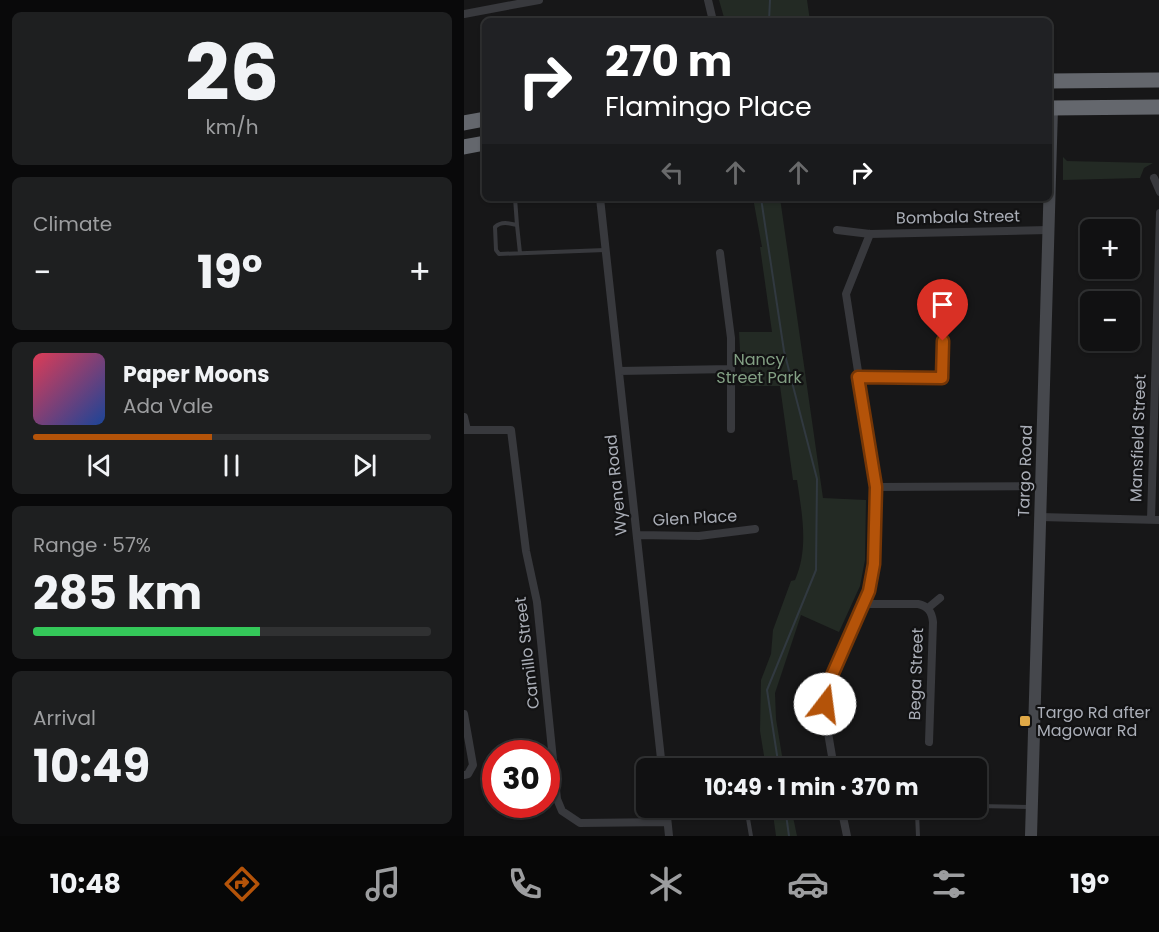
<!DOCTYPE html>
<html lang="en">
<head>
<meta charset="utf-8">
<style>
  :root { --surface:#111112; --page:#1e1f20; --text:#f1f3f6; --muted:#9c9d9f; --line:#303132; --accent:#b45309 }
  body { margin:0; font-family:Poppins,sans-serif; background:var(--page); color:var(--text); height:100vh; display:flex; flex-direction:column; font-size:22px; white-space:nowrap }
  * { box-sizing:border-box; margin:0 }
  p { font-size:20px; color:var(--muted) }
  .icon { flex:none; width:33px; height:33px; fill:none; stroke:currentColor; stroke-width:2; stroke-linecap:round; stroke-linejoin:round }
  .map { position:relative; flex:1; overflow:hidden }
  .panel { display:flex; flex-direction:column; gap:12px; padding:12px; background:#09090a; width:464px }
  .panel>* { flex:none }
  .hud { position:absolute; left:18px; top:18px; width:570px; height:183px; border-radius:9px; box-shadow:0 2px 4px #0004,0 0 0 2px var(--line); background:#202124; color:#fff; overflow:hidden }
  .fabs { position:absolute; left:616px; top:219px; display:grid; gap:12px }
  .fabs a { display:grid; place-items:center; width:60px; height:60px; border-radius:9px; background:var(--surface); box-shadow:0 2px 4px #0004,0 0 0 2px var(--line); font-size:30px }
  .speed { position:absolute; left:18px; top:740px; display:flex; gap:12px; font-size:30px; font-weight:700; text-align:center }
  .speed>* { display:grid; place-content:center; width:78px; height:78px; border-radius:50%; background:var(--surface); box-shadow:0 2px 4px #0004,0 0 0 2px var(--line); line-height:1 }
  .speed .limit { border:9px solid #d22; background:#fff; color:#111 }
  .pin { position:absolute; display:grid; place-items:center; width:51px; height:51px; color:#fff; margin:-62px -26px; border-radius:50% 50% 50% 0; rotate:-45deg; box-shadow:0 0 6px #0007 }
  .pin .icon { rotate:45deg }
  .me { position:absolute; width:66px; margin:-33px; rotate:15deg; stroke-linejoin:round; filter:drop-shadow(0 0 4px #0008) }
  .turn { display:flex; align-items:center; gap:21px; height:126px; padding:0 24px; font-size:27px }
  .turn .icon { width:78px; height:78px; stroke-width:2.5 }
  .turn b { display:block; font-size:42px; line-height:51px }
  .lanes { display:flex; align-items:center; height:57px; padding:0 24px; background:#0003; justify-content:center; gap:30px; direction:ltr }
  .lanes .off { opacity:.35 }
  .big { font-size:45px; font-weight:700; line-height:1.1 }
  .panel .widget { flex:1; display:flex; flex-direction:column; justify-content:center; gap:9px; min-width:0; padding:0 21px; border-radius:9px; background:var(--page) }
  .panel .dial { align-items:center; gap:0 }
  .dial b { font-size:78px; line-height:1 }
  .song { display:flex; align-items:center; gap:18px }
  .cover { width:72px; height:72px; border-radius:9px; background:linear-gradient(135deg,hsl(350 70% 55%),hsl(220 70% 35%)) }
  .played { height:6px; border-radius:3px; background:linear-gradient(90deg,var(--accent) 45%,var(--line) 45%) }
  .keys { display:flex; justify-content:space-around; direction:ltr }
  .heat { display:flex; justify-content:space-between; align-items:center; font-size:33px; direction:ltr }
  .charge { height:9px; border-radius:4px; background:linear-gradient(90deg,#34c759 57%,var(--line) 0) }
  .trip { position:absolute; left:172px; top:758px; width:351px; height:60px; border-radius:9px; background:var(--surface); box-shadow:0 2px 4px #0004,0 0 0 2px var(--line); font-weight:700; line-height:60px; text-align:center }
  .dock { display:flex; height:96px; justify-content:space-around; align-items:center; background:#070707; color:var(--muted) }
  .dock .icon { width:42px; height:42px }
  .dock .selected { color:var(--accent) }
  .dock b { font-size:27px; color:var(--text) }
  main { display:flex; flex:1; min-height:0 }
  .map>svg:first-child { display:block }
</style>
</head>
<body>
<main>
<section class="panel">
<div class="widget dial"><b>26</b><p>km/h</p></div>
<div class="widget"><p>Climate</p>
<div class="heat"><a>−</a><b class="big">19°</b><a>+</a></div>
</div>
<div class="widget">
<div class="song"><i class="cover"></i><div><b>Paper Moons</b><p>Ada Vale</p></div></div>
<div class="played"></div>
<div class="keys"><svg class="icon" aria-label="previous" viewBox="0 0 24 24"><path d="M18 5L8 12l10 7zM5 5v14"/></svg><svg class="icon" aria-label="pause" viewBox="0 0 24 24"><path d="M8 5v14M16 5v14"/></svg><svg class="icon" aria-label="next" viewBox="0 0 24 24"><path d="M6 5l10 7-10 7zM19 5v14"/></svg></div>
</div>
<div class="widget"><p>Range · 57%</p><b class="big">285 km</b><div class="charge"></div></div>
<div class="widget"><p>Arrival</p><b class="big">10:49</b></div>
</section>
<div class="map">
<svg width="696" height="836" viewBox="0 0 696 836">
  <rect width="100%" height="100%" fill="#171718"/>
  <path fill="#232a24" d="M255 0H343L346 21H261Z
    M599 157 603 161 689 163 680 168 676 178 599 180Z
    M289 198H316L359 498 402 500 401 560 396 586 375 632 337 615 311 693 312 719 320 768H302L296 731 297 680 307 654 309 630 327 581 331 580C345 548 338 514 333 480H329L316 386H278L275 332H308L296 247H298Z
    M308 807H327L333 836H312Z"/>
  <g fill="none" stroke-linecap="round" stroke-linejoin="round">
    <path stroke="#313940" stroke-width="2" d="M305 21 306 0
      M297 198 320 351 353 479 352 570 303 690 315 768
      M321 807 325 836"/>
    <path stroke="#38393d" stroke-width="4" d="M51 198 53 225
      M56 253 53 225C45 223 37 221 31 227L32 250 35 254 141 250
      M268 758 269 765 275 768
      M513 806 566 807
      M282 807 287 836
      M454 836 453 813 457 807"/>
    <path stroke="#38393d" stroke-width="8" d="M244 0 249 21
      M0 14 75 0
      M690 178 696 192
      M136 198 198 768
      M373 230 406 234 584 230
      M256 253 267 338V429
      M155 371 267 369
      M394 377 478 378 479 341
      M0 417 3 430
      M0 430H47L62 551 73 602 93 799 98 811 116 823 203 822
      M412 487 577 486
      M576 517 696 520
      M687 519 696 213
      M173 535 235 536 291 529
      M399 604H454C464 606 468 612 469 622L465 742
      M464 608 476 598
      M0 714 9 765 4 774 0 775
      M370 768 361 715 362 693 405 591 410 564 412 487 382 294 406 234
      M202 807 205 836
      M377 807 383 836"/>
    <path stroke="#46484d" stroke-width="12" d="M567 836 588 108"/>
    <path stroke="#64676d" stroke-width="15" d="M585 81 696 80
      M585 108 696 107
      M0 123 21 119
      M0 147 21 143"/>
  </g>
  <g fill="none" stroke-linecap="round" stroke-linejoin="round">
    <defs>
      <path id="route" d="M361 704 366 680 405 591 410 564 412 487 394 377 478 378 479 341"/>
    </defs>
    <use href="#route" stroke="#753606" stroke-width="15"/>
    <use href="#route" stroke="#b45309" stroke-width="10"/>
  </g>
  <rect fill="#e0a947" stroke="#121213" stroke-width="2" x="555" y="715" width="12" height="12" rx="3"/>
  <g text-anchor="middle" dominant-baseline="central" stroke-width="4.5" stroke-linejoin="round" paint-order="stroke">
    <g font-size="16" fill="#aaaeb7" stroke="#121213">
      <text transform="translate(494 217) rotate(-1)">Bombala Street</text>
      <text transform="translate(674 438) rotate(-88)">Mansfield Street</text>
      <text transform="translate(561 471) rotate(-88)">Targo Road</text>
      <text transform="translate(152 485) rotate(-96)">Wyena Road</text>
      <text transform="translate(231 518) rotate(-3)">Glen Place</text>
      <text transform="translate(63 653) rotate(-97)">Camillo Street</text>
      <text transform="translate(452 674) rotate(-88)">Bega Street</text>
    </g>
    <g font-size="16" fill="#83a084" stroke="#121213">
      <text x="295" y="359">Nancy<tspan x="295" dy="18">Street Park</tspan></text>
    </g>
    <g font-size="16" fill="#aaaeb7" stroke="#121213" text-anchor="start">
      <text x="573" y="712">Targo Rd after<tspan x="573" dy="18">Magowar Rd</tspan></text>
    </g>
  </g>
</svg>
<div class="fabs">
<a>+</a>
<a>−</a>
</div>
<div class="speed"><div class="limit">30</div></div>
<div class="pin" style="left:479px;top:341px;background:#d93025"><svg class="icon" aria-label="arrive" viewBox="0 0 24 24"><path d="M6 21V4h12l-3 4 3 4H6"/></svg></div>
<svg class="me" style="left:361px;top:704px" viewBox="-20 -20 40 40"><circle r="19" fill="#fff"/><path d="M0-13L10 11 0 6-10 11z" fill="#b45309"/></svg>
<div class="trip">10:49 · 1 min · 370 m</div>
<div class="hud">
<div class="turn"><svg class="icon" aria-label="right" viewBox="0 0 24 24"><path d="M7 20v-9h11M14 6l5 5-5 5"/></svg><div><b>270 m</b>Flamingo Place</div></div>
<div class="lanes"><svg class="icon off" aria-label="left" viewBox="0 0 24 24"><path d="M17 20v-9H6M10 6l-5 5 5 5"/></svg><svg class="icon off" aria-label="ahead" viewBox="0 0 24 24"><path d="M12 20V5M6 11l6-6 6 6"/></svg><svg class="icon off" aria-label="ahead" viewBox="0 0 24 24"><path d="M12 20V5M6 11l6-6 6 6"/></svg><svg class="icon" aria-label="right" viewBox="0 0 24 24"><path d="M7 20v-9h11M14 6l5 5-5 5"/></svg></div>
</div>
</div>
</main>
<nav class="dock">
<b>10:48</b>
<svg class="icon selected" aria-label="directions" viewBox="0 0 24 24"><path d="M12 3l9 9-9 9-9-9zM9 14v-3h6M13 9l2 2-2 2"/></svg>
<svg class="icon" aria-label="music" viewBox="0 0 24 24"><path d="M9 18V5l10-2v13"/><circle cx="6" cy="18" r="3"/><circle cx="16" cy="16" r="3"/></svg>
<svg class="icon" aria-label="phone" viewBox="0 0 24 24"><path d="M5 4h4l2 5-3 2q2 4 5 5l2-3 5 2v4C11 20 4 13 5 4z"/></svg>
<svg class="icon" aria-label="climate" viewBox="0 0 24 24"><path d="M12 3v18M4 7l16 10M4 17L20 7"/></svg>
<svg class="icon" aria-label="car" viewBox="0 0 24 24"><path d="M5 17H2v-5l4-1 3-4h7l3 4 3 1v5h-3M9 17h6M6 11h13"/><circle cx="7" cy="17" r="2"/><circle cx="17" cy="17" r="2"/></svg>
<svg class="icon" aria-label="filters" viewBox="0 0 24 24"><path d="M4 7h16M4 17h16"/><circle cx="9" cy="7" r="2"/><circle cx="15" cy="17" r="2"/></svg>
<b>19°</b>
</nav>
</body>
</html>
